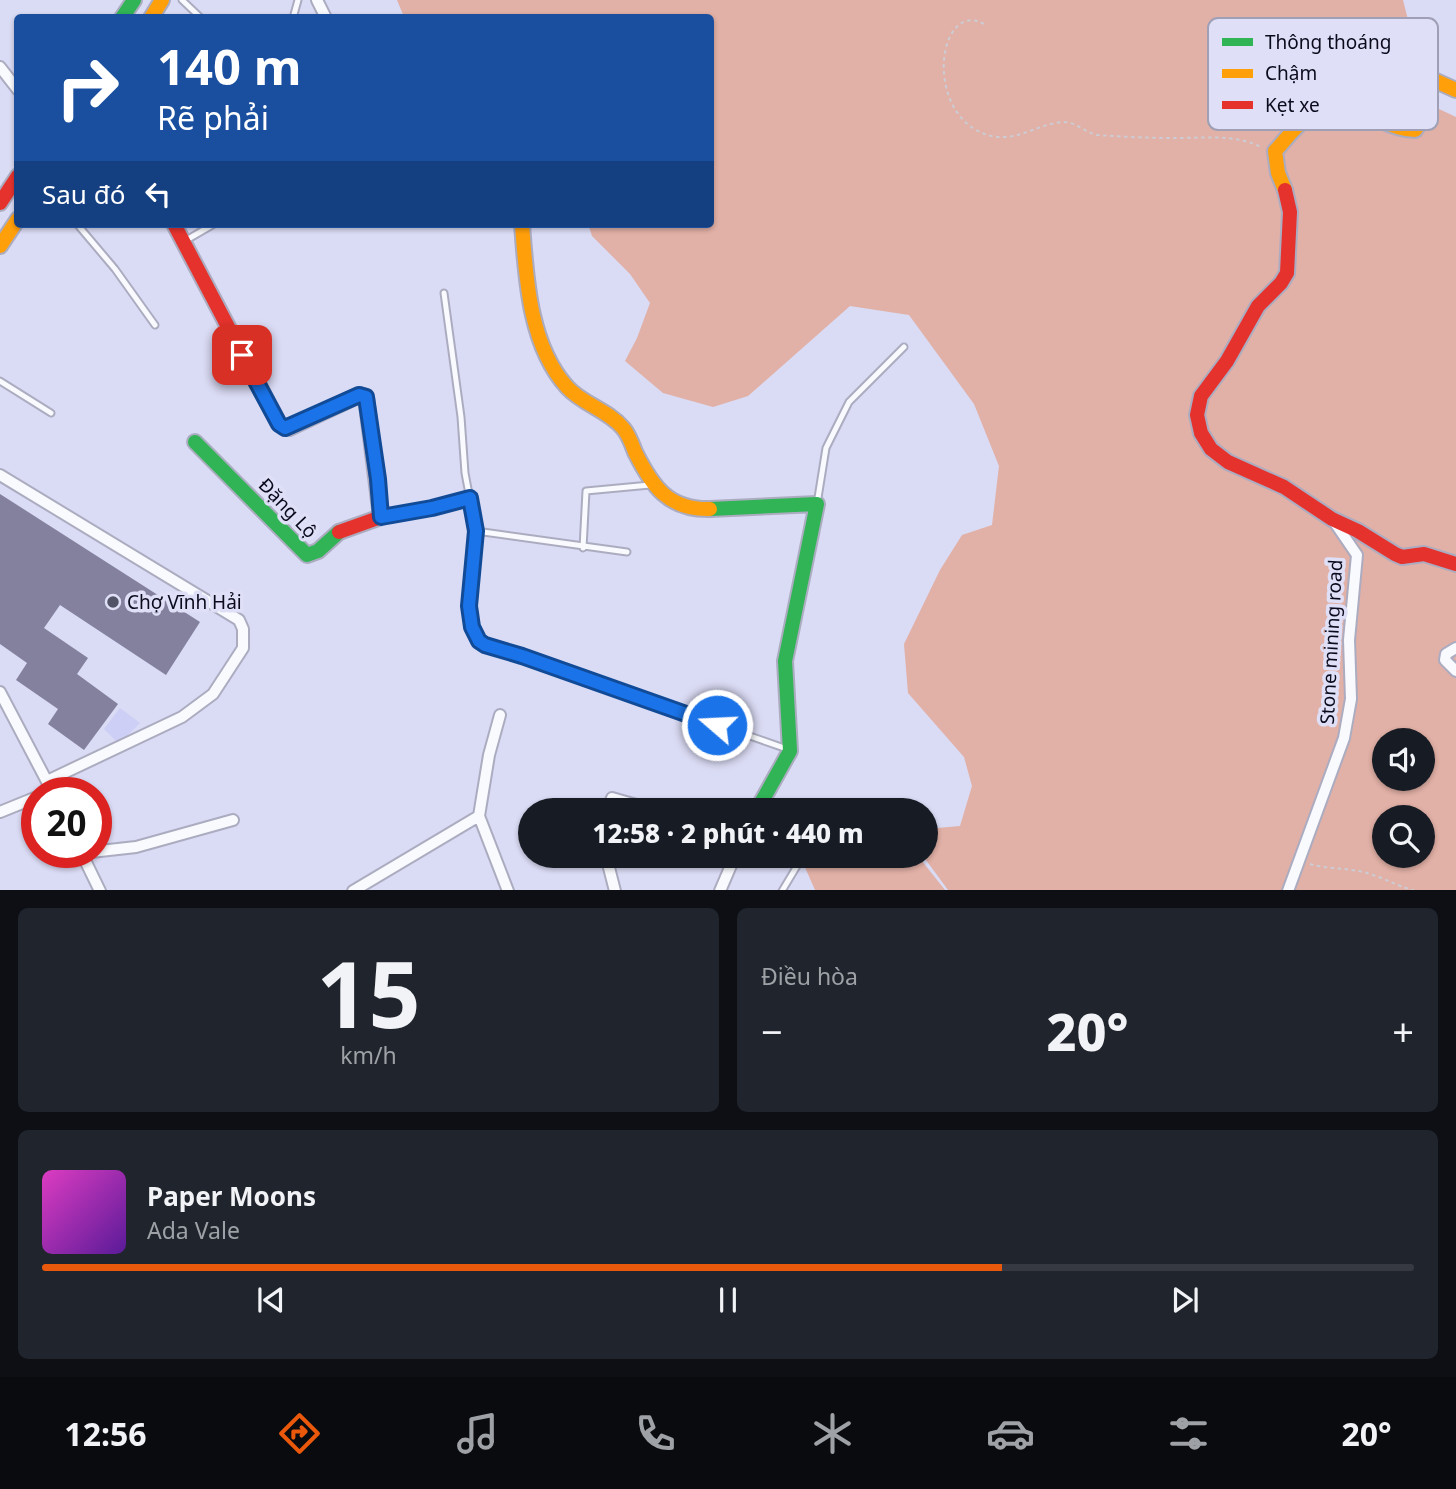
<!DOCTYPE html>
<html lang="vi">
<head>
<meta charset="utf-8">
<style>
  :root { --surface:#171b24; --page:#20242c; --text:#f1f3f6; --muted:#9ea1a6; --line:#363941; --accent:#ea580c }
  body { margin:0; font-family:"Noto Sans",sans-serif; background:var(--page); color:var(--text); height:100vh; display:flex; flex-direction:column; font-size:26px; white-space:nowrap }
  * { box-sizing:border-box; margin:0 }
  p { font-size:23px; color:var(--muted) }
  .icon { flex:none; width:38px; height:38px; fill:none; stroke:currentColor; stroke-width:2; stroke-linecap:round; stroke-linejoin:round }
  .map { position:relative; height:890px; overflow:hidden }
  .drawer { display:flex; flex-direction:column; gap:18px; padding:18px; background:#0d0f14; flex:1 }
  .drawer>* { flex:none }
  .hud { position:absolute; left:14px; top:14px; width:700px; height:214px; border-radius:7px; box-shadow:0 2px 5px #0004; background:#1a4fa0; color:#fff; overflow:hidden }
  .tools { position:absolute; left:1372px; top:728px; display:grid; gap:14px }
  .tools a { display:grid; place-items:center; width:63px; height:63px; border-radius:50%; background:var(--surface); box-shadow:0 2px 5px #0004; font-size:35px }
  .speed { position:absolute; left:21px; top:777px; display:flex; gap:14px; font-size:35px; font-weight:700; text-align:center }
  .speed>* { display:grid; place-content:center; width:91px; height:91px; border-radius:50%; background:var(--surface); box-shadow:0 2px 5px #0004; line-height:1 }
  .speed .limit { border:10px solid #d22; background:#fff; color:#111 }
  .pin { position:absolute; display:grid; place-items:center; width:60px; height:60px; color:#fff; margin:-30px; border-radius:14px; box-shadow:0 4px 10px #0006 }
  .me { position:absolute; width:77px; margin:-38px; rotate:289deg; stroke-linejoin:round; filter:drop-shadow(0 0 5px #0008) }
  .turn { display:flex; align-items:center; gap:24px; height:147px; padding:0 28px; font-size:32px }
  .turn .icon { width:91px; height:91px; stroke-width:2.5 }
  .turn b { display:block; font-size:49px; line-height:60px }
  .then { display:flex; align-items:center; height:66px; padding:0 28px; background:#0003; gap:14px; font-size:26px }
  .big { font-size:52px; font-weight:800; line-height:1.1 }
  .drawer .widget { flex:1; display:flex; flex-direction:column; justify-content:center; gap:10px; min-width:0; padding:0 24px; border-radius:10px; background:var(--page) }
  .drawer .dial { align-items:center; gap:0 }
  .dial b { font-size:91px; line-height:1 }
  .song { display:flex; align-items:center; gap:21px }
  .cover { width:84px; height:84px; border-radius:10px; background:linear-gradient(135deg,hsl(310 70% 55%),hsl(270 70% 35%)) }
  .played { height:7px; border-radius:4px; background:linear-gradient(90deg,var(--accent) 70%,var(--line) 70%) }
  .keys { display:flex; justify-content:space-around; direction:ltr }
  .heat { display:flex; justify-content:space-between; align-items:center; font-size:38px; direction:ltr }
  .drawer .tiles { flex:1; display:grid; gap:18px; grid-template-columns:1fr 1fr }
  .widget:last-child { grid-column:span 2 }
  .trip { position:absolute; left:518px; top:798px; width:420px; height:70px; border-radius:35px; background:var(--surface); box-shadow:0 2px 5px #0004; font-weight:800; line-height:70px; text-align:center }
  .menu { display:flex; height:112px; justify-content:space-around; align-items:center; background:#090b0e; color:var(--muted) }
  .menu .icon { width:49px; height:49px }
  .menu .current { color:var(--accent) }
  .menu b { font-size:32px; color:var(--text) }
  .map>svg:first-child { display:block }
</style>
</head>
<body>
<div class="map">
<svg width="1456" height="891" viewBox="0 0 1456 891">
  <rect width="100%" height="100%" fill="#dadbf4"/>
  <path fill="#cdcff6" d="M120 708 140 723 119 744 104 729Z"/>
  <path fill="#e1b0a6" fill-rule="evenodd" d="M397 0H1403L1419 64 1439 109 1456 117V890H948L923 856H926V829L960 826 972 786 964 757 908 693 904 644 940 570 962 535 992 525 999 466 974 404 909 315 850 306 748 396 713 407 663 393 625 361 637 338 650 303 630 274 592 236 588 224H710V18L404 17ZM1384 740H1423V779H1384ZM1384 817H1423V856H1384Z
    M800 856H918L945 890H815Z"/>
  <path fill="#84819e" d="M0 494 200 622 166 675 60 605 44 628 88 658 77 674 118 704 84 750 48 724 58 709 16 680 27 663 0 644Z"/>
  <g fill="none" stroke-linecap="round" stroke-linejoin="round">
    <defs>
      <path id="lane" d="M182 0 201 18
        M293 18 298 0
        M77 224 115 269 155 325
        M183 242 214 224
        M444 293 461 417 465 473 476 531 470 617 475 635 485 645 522 656 787 749
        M0 381 51 413
        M817 504 826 448 849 402 904 347
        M476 531 627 552
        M583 548 586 491 650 485
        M782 891 803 856"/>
      <path id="street" d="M317 0 326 18
        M0 67 18 90
        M0 475 239 620 243 629V648L213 694 182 717 47 781
        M381 517 432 508 470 498
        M1456 648 1446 654 1445 660 1456 671
        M0 692 53 793
        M608 810 612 798 654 810
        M0 812 37 797
        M479 816 489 755 500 715
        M81 852 100 891
        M82 853 136 847 233 820
        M606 856 615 891
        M353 891 479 816 508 891
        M720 891 735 856
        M1288 891 1344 738 1351 699 1349 640 1357 555 1333 520"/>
      <path id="fast" d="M122 18 134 0
        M195 442 307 555 318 551 339 532
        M710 509 817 504 785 661 790 751 757 810"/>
      <path id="slow" d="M151 18 162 0
        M1285 190 1278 173 1275 151C1285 141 1293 128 1305 120 1323 107 1354 111 1374 118 1388 123 1400 130 1415 130L1420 123 1419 117 1393 77V72L1400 68 1416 72 1456 90
        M522 224C526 277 529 345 567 387 582 404 608 410 623 428 629 435 632 444 635 452 652 486 668 510 710 509
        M0 246 18 219"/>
      <path id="jam" d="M1285 190 1290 212 1287 273 1281 283 1258 306 1227 361 1201 396 1197 415 1201 433 1211 449 1228 462 1284 487 1332 519 1358 531 1395 554 1402 557 1424 554 1456 564
        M0 203 18 176
        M174 224 279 424 289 428 359 395 366 397 381 517 339 532"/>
    </defs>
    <use href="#lane" stroke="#acacc1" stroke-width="9"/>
    <use href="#street" stroke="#acacc1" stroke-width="14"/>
    <use href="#fast" stroke="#acacc1" stroke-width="18"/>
    <use href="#slow" stroke="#acacc1" stroke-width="18"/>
    <use href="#jam" stroke="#acacc1" stroke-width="18"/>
    <path stroke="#ccccd4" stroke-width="2" stroke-dasharray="3.5 3.5" stroke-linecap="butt" d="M984 24C941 0 924 100 976 130 1011 149 1033 124 1063 122 1077 122 1085 133 1098 135 1124 137 1151 138 1177 138 1205 138 1235 134 1261 147
      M1310 864C1330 870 1352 867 1373 875 1388 880 1400 887 1416 891"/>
    <use href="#lane" stroke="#f9fafd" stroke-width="5"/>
    <use href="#street" stroke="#f9fafd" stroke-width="10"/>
    <use href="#fast" stroke="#30b455" stroke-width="14"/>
    <use href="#slow" stroke="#ff9f0a" stroke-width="14"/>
    <use href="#jam" stroke="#e5322d" stroke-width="14"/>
  </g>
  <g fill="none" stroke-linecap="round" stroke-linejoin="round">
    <defs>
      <path id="route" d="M242 355 279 424 285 428 359 395 366 397 378 479 381 517 432 508 470 498 476 531 469 606 472 627 479 641 485 645 522 656 717 725"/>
    </defs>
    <use href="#route" stroke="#114b97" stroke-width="18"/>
    <use href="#route" stroke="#1a73e8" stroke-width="12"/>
  </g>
  <circle fill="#535368" stroke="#dfe0f7" stroke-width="2.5" cx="113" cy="602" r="7"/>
  <g text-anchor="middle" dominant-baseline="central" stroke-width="7" stroke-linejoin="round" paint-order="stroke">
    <g font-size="19" fill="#0b0a1d" stroke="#dfe0f7">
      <text transform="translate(288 508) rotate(46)">Đặng Lộ</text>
      <text transform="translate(1331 642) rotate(-87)">Stone mining road</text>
    </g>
    <g font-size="19" fill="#0b0a1d" stroke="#dfe0f7" text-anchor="start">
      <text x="127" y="602">Chợ Vĩnh Hải</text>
    </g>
  </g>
  <rect x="1208" y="18" width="230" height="112" rx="10" fill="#dfe0f7" stroke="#9fa0b6" stroke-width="2"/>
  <rect x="1222" y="38" width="31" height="8" fill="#30b455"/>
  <rect x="1222" y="69" width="31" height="9" fill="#ff9f0a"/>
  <rect x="1222" y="101" width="31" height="8" fill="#e5322d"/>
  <g font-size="19" fill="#0b0a1d">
    <text x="1265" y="49">Thông thoáng</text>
    <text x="1265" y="80">Chậm</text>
    <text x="1265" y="112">Kẹt xe</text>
  </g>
</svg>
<div class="tools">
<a><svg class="icon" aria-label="sound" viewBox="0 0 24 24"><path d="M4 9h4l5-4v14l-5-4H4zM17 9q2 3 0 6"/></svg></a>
<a><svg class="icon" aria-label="search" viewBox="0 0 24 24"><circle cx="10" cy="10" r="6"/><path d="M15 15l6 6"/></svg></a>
</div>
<div class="speed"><div class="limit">20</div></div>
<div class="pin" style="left:242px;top:355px;background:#d93025"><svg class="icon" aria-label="arrive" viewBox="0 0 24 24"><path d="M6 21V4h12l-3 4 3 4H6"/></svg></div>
<svg class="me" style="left:717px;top:725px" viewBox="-20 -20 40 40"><circle r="17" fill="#1a73e8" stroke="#fff" stroke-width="3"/><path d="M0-11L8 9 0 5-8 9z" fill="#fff"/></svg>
<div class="trip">12:58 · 2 phút · 440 m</div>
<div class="hud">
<div class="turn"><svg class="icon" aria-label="right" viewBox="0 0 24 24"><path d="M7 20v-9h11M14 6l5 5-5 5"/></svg><div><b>140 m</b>Rẽ phải</div></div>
<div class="then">Sau đó<svg class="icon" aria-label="left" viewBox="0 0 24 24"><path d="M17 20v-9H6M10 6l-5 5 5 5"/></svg></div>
</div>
</div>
<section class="drawer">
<div class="tiles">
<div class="widget dial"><b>15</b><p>km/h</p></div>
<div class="widget"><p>Điều hòa</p>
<div class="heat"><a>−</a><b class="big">20°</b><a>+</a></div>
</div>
<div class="widget">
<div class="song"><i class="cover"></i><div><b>Paper Moons</b><p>Ada Vale</p></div></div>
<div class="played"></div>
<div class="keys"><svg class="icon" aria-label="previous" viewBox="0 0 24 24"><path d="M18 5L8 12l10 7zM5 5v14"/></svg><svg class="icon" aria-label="pause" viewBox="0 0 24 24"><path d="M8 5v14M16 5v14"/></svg><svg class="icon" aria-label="next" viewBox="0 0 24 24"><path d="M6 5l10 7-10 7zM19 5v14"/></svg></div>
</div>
</div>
</section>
<nav class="menu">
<b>12:56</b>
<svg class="icon current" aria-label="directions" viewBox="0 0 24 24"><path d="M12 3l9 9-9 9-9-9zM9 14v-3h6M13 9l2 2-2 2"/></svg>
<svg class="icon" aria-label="music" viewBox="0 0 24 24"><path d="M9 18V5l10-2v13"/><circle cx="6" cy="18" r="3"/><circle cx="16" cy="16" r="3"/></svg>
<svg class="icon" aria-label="phone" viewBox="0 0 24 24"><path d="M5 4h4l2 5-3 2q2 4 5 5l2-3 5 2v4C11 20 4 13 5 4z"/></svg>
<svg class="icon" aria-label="climate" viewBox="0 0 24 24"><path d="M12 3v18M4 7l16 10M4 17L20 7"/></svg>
<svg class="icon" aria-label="car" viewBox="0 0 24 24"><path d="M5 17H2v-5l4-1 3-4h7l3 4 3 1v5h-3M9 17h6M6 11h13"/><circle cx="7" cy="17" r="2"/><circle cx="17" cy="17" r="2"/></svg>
<svg class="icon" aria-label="filters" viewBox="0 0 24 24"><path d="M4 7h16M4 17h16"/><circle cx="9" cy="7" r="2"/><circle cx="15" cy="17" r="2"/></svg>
<b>20°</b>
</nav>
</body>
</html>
